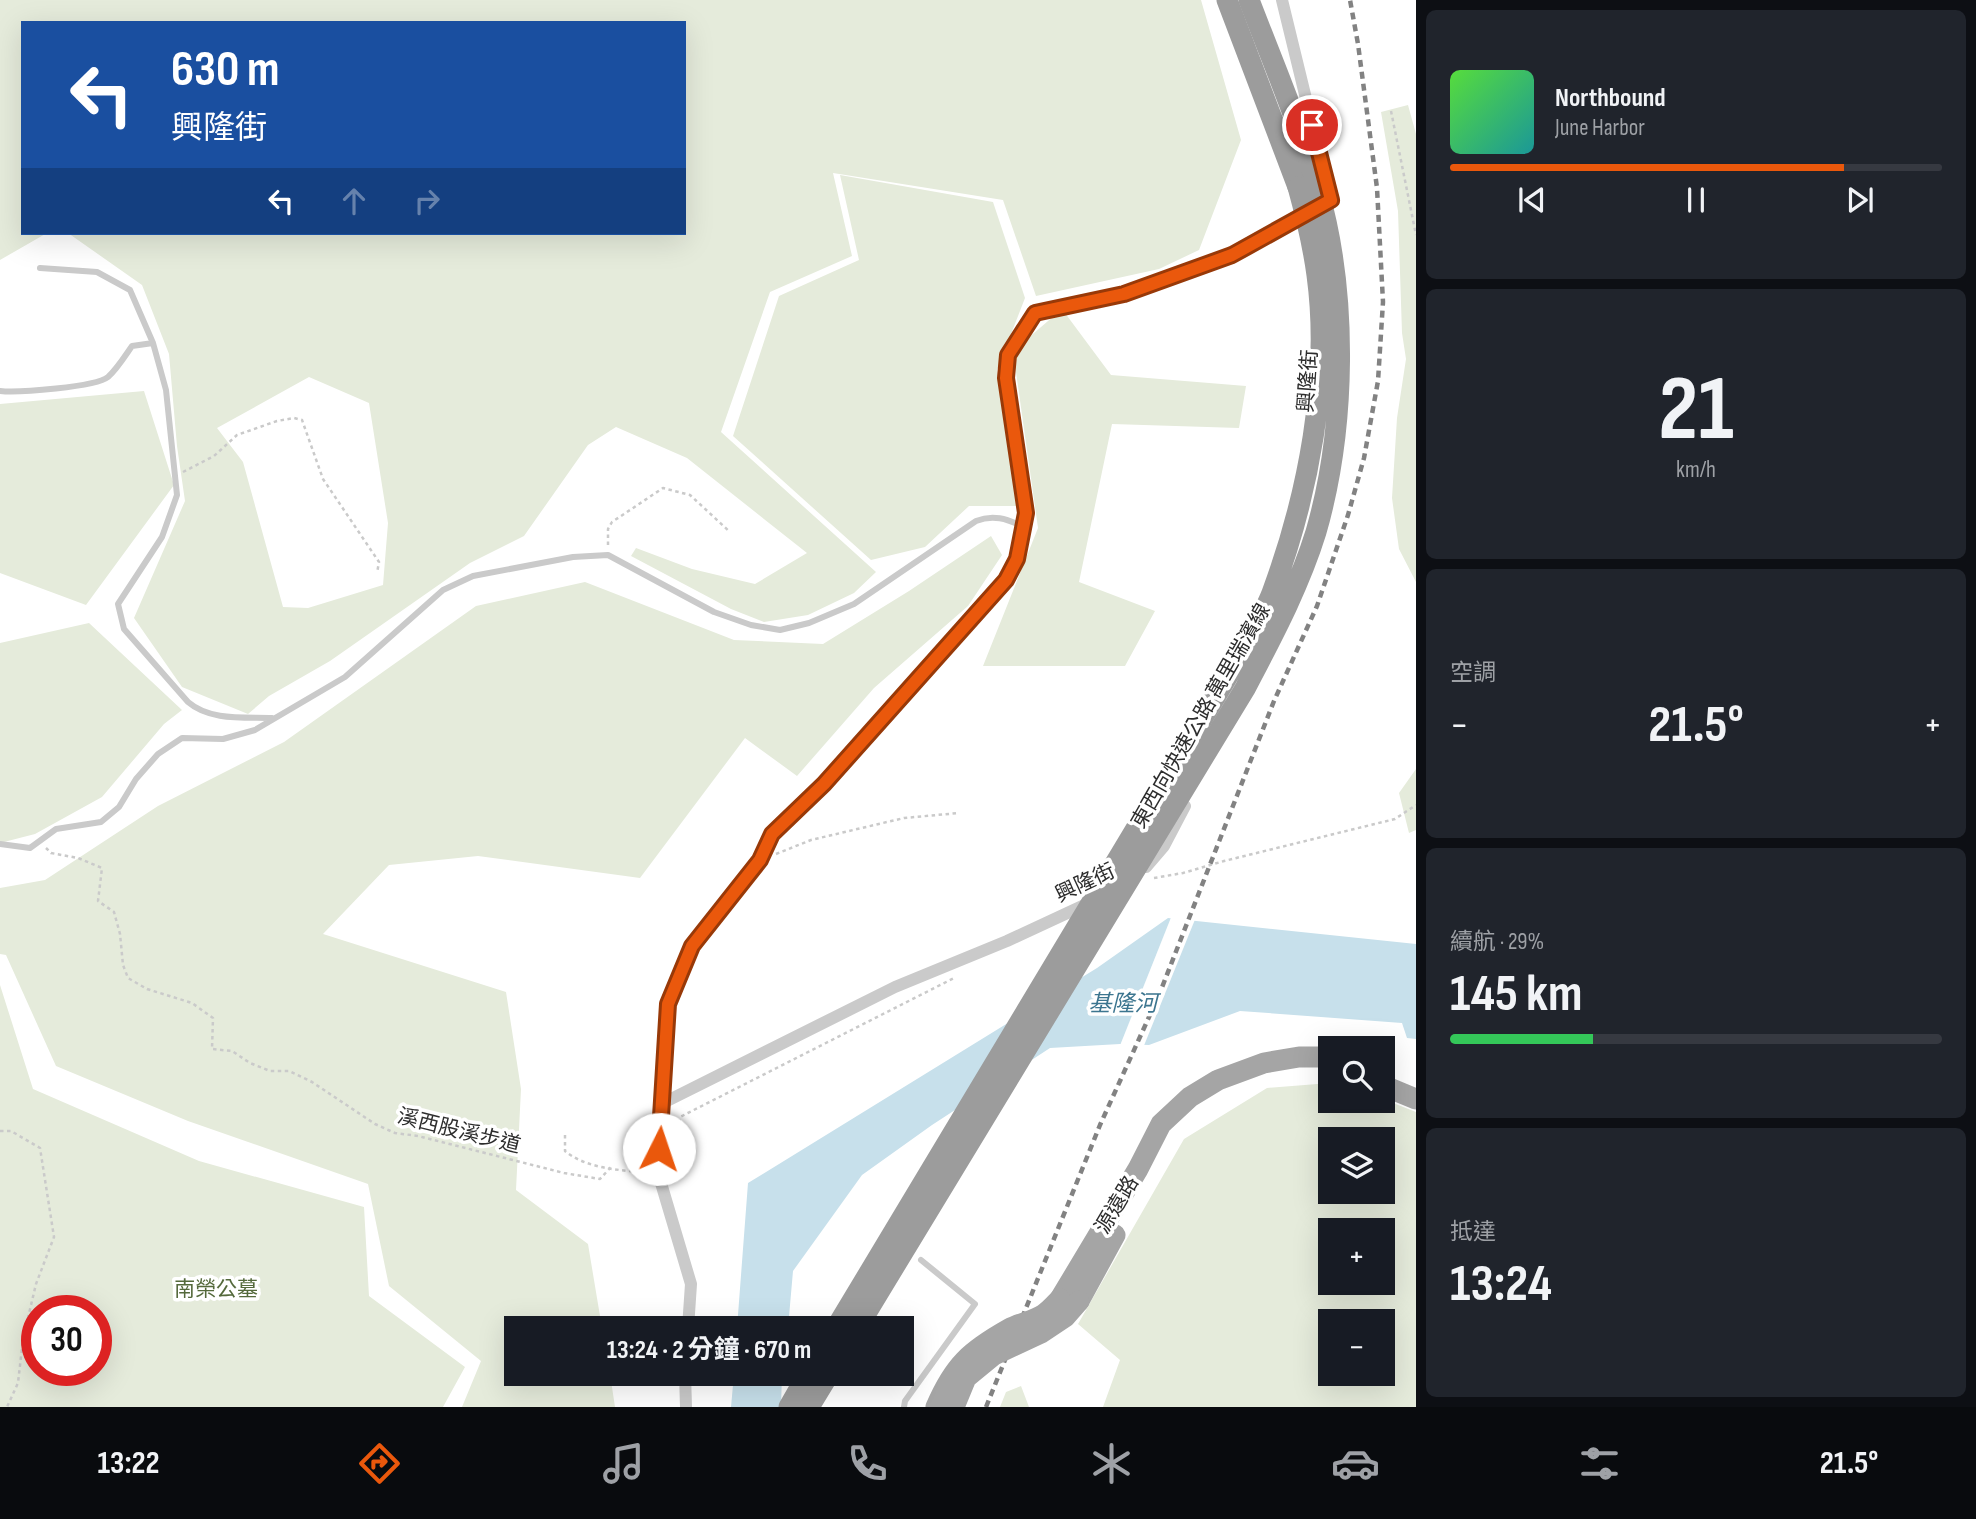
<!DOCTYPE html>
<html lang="zh-TW">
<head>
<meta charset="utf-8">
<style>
  :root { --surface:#171b24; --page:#20242c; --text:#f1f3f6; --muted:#9ea1a6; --line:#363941; --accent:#ea580c }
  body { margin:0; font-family:"Sofia Sans Condensed","Noto Sans TC",sans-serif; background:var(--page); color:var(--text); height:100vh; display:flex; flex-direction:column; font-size:26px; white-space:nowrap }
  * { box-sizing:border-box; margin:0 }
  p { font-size:23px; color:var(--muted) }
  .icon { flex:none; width:38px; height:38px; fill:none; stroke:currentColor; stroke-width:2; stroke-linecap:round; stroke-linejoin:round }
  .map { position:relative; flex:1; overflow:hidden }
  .side { display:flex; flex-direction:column; gap:10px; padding:10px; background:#0d0f14; width:560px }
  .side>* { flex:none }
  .guide { position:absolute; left:21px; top:21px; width:665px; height:214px; border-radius:0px; box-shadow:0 7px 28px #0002; background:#1a4fa0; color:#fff; overflow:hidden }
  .tools { position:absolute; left:1318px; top:1036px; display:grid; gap:14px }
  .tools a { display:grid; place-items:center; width:77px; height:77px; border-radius:0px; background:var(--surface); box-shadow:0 7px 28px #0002; font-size:35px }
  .speed { position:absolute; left:21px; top:1295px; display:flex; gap:14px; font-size:35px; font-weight:700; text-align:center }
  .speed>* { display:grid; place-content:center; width:91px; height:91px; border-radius:50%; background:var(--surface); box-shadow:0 7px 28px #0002; line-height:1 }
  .speed .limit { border:10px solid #d22; background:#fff; color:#111 }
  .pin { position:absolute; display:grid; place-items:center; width:60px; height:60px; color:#fff; margin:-30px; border:4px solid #fff; border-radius:50%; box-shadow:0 2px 7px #0007 }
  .me { position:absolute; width:77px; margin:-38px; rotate:4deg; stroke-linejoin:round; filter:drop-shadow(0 0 5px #0008) }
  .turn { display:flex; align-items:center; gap:24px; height:147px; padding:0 35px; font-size:32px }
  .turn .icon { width:91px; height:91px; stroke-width:2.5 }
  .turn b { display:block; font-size:49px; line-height:60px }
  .lanes { display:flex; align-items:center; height:66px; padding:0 35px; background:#0003; justify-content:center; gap:35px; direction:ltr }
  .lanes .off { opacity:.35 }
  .big { font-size:52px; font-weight:700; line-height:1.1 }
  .side .card { flex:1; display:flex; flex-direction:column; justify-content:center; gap:10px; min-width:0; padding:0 24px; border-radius:10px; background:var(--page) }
  .side .dial { align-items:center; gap:0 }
  .dial b { font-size:91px; line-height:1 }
  .song { display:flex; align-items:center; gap:21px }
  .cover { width:84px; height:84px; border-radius:10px; background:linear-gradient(135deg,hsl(110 70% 55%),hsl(180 70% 35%)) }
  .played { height:7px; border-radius:4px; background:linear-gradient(90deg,var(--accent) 80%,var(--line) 80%) }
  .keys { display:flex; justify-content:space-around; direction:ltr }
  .heat { display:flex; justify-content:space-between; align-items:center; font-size:38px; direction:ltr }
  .charge { height:10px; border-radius:5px; background:linear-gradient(90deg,#34c759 29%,var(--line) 0) }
  .trip { position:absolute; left:504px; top:1316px; width:410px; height:70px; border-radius:0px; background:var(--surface); box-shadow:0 7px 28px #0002; font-weight:700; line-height:70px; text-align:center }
  .tabs { display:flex; height:112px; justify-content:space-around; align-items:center; background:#090b0e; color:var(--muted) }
  .tabs .icon { width:49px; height:49px }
  .tabs .current { color:var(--accent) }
  .tabs b { font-size:32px; color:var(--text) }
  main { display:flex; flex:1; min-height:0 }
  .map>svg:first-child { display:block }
</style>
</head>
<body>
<main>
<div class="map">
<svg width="1416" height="1407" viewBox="0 0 1416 1407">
  <rect width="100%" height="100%" fill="#fff"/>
  <path fill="#e5ebdb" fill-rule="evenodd" d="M0 0H1201L1241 140 1199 250 1159 269 1036 296 1003 200 833 173 852 256 770 292 721 432 876 572 854 593 808 615 764 622 731 609 631 556 636 548 692 569 755 584 807 553 687 458 616 427 588 445 524 536 470 563 330 661 269 696 248 714 182 687 134 618 185 501 177 446 169 354 142 285 68 233H684V23H23V233H47L0 260ZM309 377 369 403 388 523 383 585 308 608 283 607 243 462 217 428Z
    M1408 105 1416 134V582L1399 549 1392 498 1397 418 1406 359 1402 333 1398 211 1381 112Z
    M840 175 993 202 1025 298 997 370 1021 506H969L925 547 871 560 733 436 779 296 859 260Z
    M1062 309 1111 375 1246 386 1239 428 1112 424 1079 582 1155 611 1125 666H983L1038 528 1013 351Z
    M144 391 174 485 86 605 0 573V404Z
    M991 536 1002 555 968 606 874 688 797 776 745 738 640 878 478 856 389 865 323 934 506 992 521 1089 516 1190 588 1244 602 1328H516V1374H610L615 1407H462L481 1361 389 1286 368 1184 188 1121 56 1066 6 955 0 954V888L45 880 158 806 284 742 476 606 585 582 734 640 823 644 909 591Z
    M89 623 182 710 164 724 102 797 35 834 0 843V643Z
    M1416 769V830L1409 833 1399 793Z
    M0 985 33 1089 199 1161 364 1207 369 1296 465 1367 443 1407H0ZM37 1311H96V1370H37Z
    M1330 1083V1101H1382L1383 1099 1416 1112V1407H1103L1120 1360 1078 1324 1184 1139 1267 1088ZM1330 1139H1382V1192H1330ZM1330 1230H1382V1283H1330ZM1330 1321H1382V1374H1330Z
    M1021 1386 1029 1407H1000L1006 1392Z"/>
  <path fill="#c7e0eb" d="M1168 918 1416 944V1039L1407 1038 1402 1023 1240 1011 1149 1045 1120 1044 1050 1048 932 1125 862 1175 793 1271 788 1328H737L748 1183 1097 968Z
    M734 1374H782L781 1407H731Z"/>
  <path fill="#fff" d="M1172 915 1196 917 1143 1048H1119Z"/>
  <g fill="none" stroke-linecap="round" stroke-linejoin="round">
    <path stroke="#cacaca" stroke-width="2.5" stroke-dasharray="3.5 3.5" stroke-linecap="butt" d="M1391 111 1416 235
      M183 472 214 456 237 435 277 421 294 418 302 420 323 479 379 562 377 573
      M608 545V529L612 522 663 488 690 495 730 532
      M46 848 51 853 78 858 102 868 98 901 114 912 120 934 123 965 128 978 147 989 192 1003 213 1018 212 1049 232 1051 250 1063 270 1071H289L312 1082 375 1124 395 1133 418 1136 564 1173 600 1179 611 1167
      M776 854 811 840 904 818 959 813
      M1154 878 1183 873 1224 861 1395 819 1416 805
      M0 1131H11L40 1148 54 1237 36 1284 23 1339 18 1383 7 1407
      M565 1135V1151C585 1168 621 1171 647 1172
      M673 1164 680 1117 956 977"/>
    <path stroke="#cacaca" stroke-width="6" d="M40 268 97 272 130 290 153 343 166 390 177 495 162 537 118 604 124 629 188 702C210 721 244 717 272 718
      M0 391C17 393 96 387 108 377 117 369 125 356 132 346L153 343
      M0 844 30 848 56 829 101 822 119 807 136 779 158 754 182 738 223 739 255 730 345 677 443 590 473 576 573 557 608 555 714 612 751 625 780 630 809 623 854 604 976 521C993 514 1007 519 1022 526
      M904 1407 905 1401 975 1304 921 1260"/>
    <path stroke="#cacaca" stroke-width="12" d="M1282 0 1328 189
      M1146 867 1164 846 1185 806
      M663 1103 668 1005 692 946 760 861 772 834 824 784 1006 580 1017 559 1026 513 1006 378 1008 355 1035 313 1124 294 1232 255 1309 212
      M688 1328 691 1284 658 1173 663 1103 895 987 1007 941 1091 902
      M685 1374 686 1407"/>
    <path stroke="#a5a5a5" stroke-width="21" d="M1382 1085 1416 1099
      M1060 1299 1138 1169 1161 1124 1190 1097 1218 1080 1264 1063 1299 1057H1330
      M1079 1301 1115 1235"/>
    <path stroke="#9c9c9c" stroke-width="21" d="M1227 0 1298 187
      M789 1407 808 1374
      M809 1407 829 1374"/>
    <path stroke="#828282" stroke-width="4.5" stroke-dasharray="7 5" stroke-linecap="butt" d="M986 1407 1100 1125 1159 995 1274 701 1317 606 1348 515 1364 458 1378 381 1383 302 1377 188 1358 44 1350 0"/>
    <path stroke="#a5a5a5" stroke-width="21" d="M936 1407C954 1365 970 1351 1009 1329 1020 1323 1034 1321 1044 1314 1050 1310 1055 1304 1060 1299
      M954 1407 966 1378 994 1355 1041 1333 1065 1317 1079 1301"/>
    <path stroke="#9c9c9c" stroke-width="21" d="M836 1328 1238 659C1249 637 1263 616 1272 593 1308 496 1331 378 1317 275 1313 245 1306 216 1298 187
      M857 1328 1246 687C1272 637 1299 587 1316 532 1346 428 1348 294 1318 190 1300 125 1273 63 1249 0"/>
  </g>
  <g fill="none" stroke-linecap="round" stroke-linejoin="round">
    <defs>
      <path id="route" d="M659 1149 668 1004 692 946 760 860 772 834 824 784 1006 580 1017 559 1026 513 1006 378 1008 355 1035 313 1124 294 1232 255 1331 200 1312 125"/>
    </defs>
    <use href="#route" stroke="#983908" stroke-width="18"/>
    <use href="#route" stroke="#ea580c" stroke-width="12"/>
  </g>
  <g text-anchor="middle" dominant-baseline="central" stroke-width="7" stroke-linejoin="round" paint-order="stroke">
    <g font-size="21" fill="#2d2d2d" stroke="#fff">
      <text transform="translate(1308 381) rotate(-86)">興隆街</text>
      <text transform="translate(1201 716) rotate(-60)">東西向快速公路 萬里瑞濱線</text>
      <text transform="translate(1085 883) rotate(-25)">興隆街</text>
      <text transform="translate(459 1131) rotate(14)">溪西股溪步道</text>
      <text transform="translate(1117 1205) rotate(-59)">源遠路</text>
    </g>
    <g font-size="21" fill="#54693b" stroke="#fff">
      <text x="216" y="1289">南榮公墓</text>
    </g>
    <g font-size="23" font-style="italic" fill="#3c758f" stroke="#fff">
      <text x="1123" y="1004">基隆河</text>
    </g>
  </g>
</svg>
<div class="tools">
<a><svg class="icon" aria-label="search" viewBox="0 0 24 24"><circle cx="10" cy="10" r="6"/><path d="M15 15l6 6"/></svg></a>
<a><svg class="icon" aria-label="layers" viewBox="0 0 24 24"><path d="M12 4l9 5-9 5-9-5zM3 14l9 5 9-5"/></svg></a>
<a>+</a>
<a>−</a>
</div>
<div class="speed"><div class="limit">30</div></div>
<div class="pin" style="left:1312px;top:125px;background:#d93025"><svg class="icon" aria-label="arrive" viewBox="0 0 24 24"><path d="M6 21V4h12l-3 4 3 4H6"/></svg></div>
<svg class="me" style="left:659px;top:1149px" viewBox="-20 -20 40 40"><circle r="19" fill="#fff"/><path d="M0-13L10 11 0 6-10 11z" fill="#ea580c"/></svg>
<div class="trip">13:24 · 2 分鐘 · 670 m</div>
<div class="guide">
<div class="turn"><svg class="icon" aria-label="left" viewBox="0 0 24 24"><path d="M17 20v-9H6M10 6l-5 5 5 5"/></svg><div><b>630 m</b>興隆街</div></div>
<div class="lanes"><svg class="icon" aria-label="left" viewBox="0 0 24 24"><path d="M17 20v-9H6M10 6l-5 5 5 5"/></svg><svg class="icon off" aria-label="ahead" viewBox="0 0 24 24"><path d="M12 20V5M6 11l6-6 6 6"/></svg><svg class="icon off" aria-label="right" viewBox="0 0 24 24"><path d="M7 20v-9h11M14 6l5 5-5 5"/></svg></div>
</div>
</div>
<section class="side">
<div class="card">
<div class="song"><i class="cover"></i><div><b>Northbound</b><p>June Harbor</p></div></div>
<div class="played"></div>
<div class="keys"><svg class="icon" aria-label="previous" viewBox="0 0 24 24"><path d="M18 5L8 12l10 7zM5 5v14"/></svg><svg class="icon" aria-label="pause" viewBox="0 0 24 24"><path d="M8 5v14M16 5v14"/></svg><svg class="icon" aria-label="next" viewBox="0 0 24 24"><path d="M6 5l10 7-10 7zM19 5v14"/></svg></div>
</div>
<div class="card dial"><b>21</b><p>km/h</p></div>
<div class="card"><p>空調</p>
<div class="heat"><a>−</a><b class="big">21.5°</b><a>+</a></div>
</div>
<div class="card"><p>續航 · 29%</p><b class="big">145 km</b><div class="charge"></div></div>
<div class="card"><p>抵達</p><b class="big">13:24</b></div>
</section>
</main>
<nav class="tabs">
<b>13:22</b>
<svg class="icon current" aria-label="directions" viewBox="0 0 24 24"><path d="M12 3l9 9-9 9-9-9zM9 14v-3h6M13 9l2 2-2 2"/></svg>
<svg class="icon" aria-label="music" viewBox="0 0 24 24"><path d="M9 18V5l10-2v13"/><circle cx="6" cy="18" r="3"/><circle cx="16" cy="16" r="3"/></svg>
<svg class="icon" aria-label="phone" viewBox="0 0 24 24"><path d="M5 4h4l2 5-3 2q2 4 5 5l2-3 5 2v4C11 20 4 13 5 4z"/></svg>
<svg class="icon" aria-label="climate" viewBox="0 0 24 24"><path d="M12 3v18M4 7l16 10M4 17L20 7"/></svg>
<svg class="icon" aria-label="car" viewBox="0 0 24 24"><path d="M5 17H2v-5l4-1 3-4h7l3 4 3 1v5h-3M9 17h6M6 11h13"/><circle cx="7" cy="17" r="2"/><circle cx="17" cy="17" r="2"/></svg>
<svg class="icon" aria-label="filters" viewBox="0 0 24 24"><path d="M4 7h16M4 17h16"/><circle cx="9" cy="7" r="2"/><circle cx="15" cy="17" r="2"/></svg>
<b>21.5°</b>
</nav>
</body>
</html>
